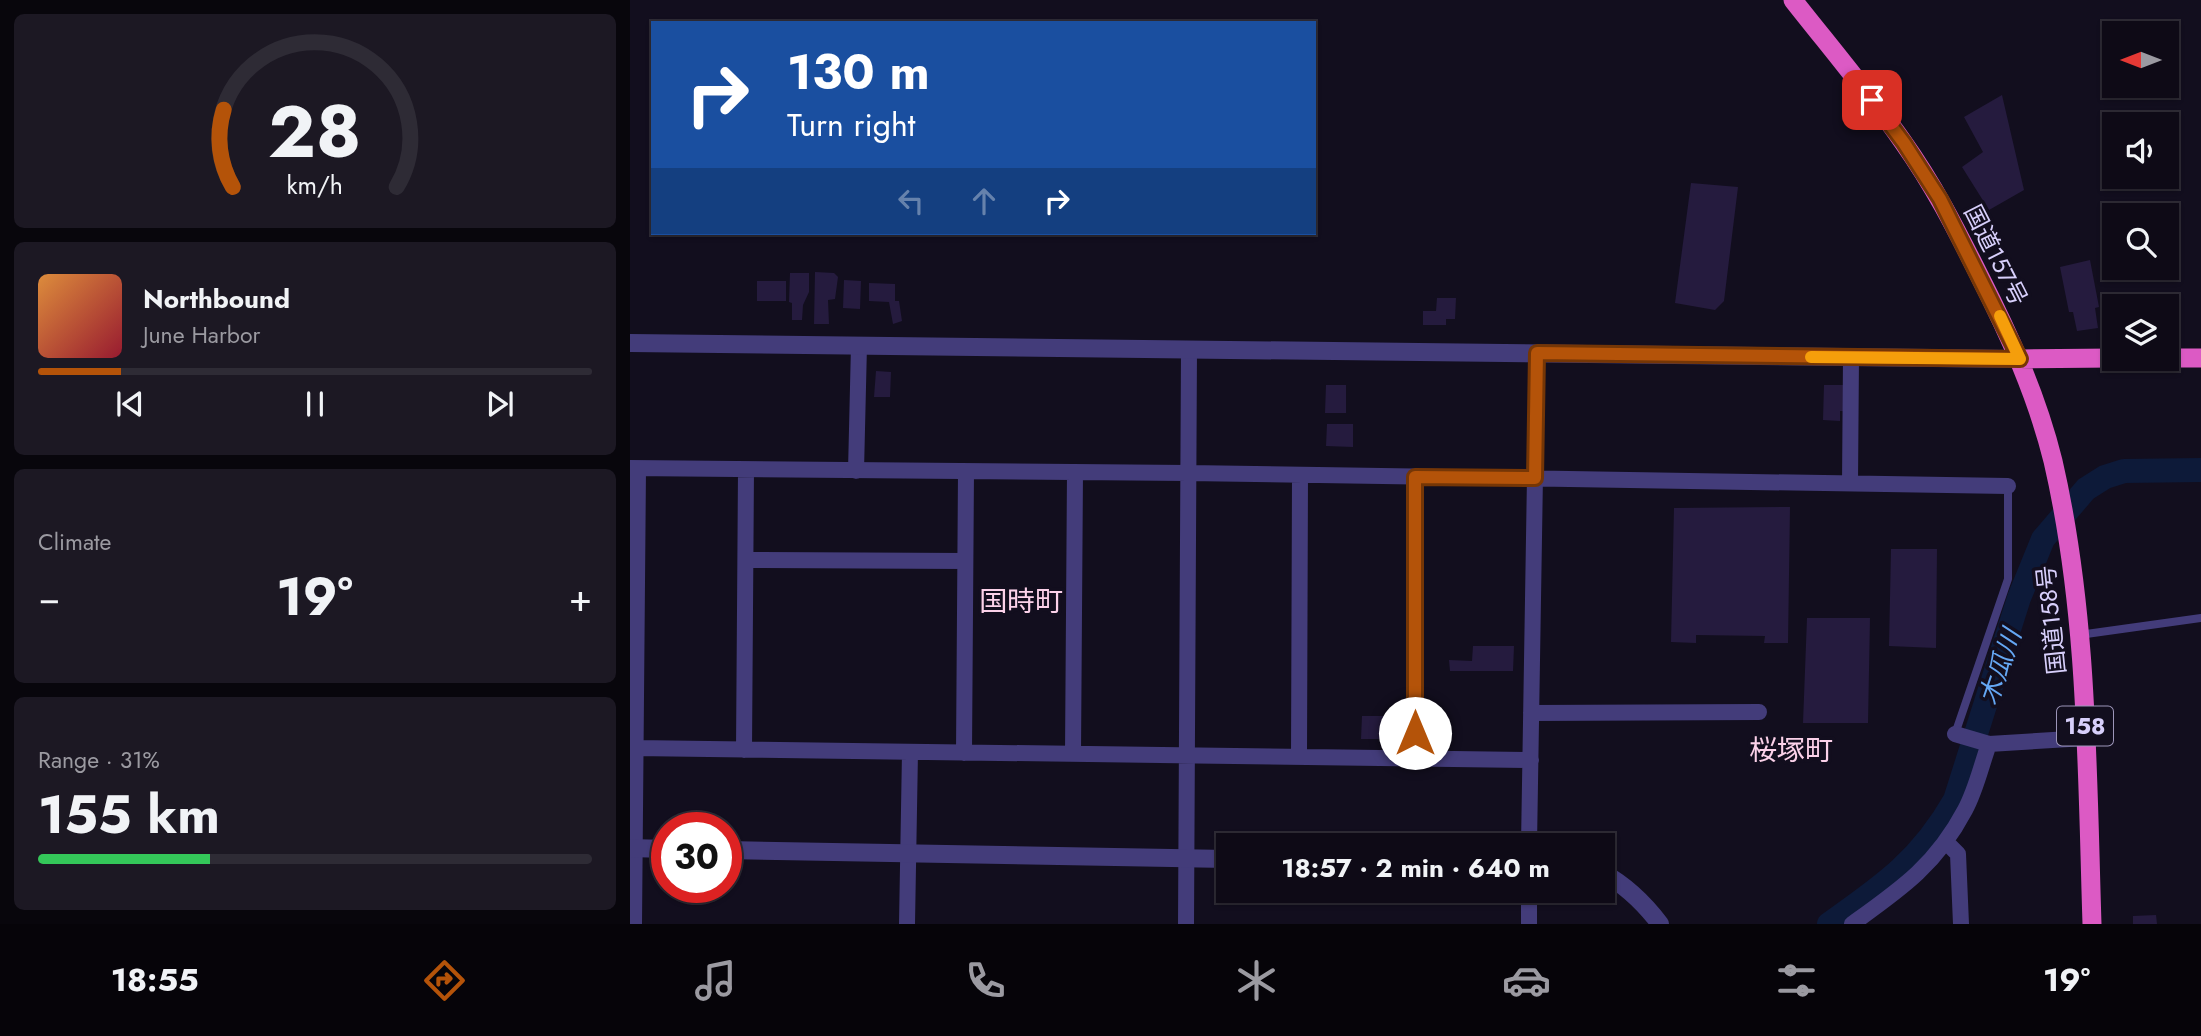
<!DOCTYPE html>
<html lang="en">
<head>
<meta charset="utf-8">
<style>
  :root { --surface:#0e0a16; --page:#1c1823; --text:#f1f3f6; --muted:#9b9aa1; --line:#2e2b35; --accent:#b45309 }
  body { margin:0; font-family:Jost,"Noto Sans JP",sans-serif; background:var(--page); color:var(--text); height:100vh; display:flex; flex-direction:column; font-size:26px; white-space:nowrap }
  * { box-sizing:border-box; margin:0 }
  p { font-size:23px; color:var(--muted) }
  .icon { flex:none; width:38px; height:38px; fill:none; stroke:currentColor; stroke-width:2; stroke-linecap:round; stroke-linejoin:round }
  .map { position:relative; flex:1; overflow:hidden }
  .drawer { display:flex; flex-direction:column; gap:14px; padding:14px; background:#08060c; width:630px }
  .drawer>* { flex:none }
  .hud { position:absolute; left:21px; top:21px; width:665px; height:214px; border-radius:0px; box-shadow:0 2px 5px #0004,0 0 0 2px var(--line); background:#1a4fa0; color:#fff; overflow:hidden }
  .needle { width:46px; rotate:270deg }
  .tools { position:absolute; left:1472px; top:21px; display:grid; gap:14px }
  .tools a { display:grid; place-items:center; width:77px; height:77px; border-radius:0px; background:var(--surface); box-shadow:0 2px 5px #0004,0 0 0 2px var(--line); font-size:35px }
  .speed { position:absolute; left:21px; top:812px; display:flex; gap:14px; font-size:35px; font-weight:700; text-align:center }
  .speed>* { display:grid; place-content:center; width:91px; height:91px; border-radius:50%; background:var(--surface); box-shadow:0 2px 5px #0004,0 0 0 2px var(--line); line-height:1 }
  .speed .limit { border:10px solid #d22; background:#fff; color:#111 }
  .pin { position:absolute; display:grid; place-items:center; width:60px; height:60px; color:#fff; margin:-30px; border-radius:14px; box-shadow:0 4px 10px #0006 }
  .me { position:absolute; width:77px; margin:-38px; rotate:0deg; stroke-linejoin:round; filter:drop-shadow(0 0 5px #0008) }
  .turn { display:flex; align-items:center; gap:24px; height:147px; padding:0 21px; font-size:32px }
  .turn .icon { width:91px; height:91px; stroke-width:2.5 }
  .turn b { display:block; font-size:49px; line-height:60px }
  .lanes { display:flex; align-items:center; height:66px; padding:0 21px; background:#0003; justify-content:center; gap:35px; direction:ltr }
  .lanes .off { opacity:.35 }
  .big { font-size:52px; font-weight:700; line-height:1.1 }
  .drawer .card { flex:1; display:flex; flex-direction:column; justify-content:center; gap:10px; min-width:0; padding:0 24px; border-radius:10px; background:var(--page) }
  .drawer .dial { align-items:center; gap:0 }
  .dial svg { height:182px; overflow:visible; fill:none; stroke:var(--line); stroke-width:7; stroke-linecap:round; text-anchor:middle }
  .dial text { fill:var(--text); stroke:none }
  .song { display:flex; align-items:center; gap:21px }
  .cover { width:84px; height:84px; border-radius:10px; background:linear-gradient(135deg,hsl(30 70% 55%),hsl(350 70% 35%)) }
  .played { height:7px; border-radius:4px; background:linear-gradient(90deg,var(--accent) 15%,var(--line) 15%) }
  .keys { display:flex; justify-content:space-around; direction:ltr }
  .heat { display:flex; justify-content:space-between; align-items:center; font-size:38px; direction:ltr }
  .charge { height:10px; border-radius:5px; background:linear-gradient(90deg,#34c759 31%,var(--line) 0) }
  .trip { position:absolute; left:586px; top:833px; width:399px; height:70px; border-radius:0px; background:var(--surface); box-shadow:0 2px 5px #0004,0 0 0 2px var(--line); font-weight:700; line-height:70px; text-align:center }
  .menu { display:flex; height:112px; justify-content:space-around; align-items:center; background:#060409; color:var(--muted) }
  .menu .icon { width:49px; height:49px }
  .menu .selected { color:var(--accent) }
  .menu b { font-size:32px; color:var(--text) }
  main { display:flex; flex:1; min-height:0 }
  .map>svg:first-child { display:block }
</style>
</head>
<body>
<main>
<section class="drawer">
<div class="card dial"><svg viewBox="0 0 100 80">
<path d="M14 69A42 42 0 1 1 86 69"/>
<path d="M14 69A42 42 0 0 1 10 35" stroke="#b45309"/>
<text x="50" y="56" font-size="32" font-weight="700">28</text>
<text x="50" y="72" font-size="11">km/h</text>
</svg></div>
<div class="card">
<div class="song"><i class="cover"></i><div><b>Northbound</b><p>June Harbor</p></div></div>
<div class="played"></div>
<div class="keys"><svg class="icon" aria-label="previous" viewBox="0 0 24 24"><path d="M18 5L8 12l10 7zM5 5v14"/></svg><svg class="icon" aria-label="pause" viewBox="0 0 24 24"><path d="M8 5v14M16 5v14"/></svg><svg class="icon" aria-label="next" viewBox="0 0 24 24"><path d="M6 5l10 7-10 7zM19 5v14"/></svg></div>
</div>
<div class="card"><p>Climate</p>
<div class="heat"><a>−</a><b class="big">19°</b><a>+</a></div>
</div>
<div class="card"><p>Range · 31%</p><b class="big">155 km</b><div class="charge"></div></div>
</section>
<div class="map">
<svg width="1571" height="924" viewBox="0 0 1571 924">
  <rect width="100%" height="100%" fill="#120e1e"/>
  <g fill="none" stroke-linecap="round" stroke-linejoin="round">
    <path stroke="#0d1a39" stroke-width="24" d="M1199 924C1253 886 1291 860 1325 800L1389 598 1413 539 1456 489 1475 477 1494 471 1571 470"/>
  </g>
  <path fill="#251b3e" d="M1372 95 1394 190 1359 210 1332 167 1353 152 1334 117Z
    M1061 183 1108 187 1094 301 1085 310 1045 303Z
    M1460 260 1469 307 1465 308 1468 328 1447 331 1443 312H1439L1430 267Z
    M185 272 204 273 208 277 205 299 198 300 199 324H184Z
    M160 273H179V292L173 305 172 320H162V303L159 302Z
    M214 280 231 281 230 309 213 308Z
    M127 281H156V301H127Z
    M239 283 265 284V301H269L272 321 263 324 259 302 239 301Z
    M807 298H826L825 319H816V325H793V311H806Z
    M246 371 261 372 260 397H244Z
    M696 385H716V413H695Z
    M1194 385H1215L1214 411H1210V421L1193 420Z
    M697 424H723V447L696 446Z
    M1160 507 1158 643H1134L1135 636 1066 635V643L1041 642 1044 508Z
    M1261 549H1307L1306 648 1259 646Z
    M1177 618H1240L1238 723H1173Z
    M843 646H884L883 671H820L819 660 842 661Z
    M732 716H759L758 739H731Z
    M848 891H872V902H848Z
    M1526 915 1527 924H1503V916Z"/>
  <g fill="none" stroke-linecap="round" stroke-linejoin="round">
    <path stroke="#433c7a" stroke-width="8" d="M1449 635 1571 618
      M1325 734 1378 579V486"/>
    <path stroke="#433c7a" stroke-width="16" d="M0 468 558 473 1378 486
      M226 471 229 345
      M785 477V758
      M1220 483 1221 357
      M116 560 335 561
      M901 713 1129 712
      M1325 734 1359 744 1456 738
      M5 748 901 760
      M114 750 116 470
      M334 753 336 472
      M443 754 445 472
      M669 757 670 475
      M1316 842 1328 854 1331 924
      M899 845 907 353
      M4 924 8 469
      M277 924 280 752
      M556 924 559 349
      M899 924V891
      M1222 924C1271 889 1306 865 1335 810 1346 790 1351 766 1359 744"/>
    <path stroke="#433c7a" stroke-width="18" d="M0 343 1390 359
      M0 848 37 849
      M96 850 598 859
      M973 873C997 886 1014 903 1030 924"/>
    <path stroke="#dc5ac4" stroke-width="19" d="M1163 0C1200 47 1239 93 1273 142 1303 184 1326 229 1349 275 1379 334 1407 396 1423 461 1458 612 1457 770 1462 924
      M1536 358H1571
      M1390 359 1484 358"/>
  </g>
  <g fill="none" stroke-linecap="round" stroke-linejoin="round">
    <defs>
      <path id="route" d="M785 733V477L905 478 907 353 1390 359 1310 199 1274 143 1242 100"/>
    </defs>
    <use href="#route" stroke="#753606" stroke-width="18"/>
    <use href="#route" stroke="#b45309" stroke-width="12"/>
    <path stroke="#f59e0b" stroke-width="12" d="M1181 357 1390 359 1370 316"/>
  </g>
  <g text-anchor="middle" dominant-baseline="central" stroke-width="7" stroke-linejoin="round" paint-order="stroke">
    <rect fill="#120e1e" stroke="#9c95b9" stroke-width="2" x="1427" y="706.5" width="56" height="39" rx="5"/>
    <g font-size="23" font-weight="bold" fill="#d7cffb">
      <text x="1455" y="726">158</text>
    </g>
    <g font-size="24" fill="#d7cffb" stroke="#120e1e">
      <text transform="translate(1366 255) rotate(63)">国道157号</text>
      <text transform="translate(1421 620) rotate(-96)">国道158号</text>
    </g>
    <g font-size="26" font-style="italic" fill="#65a7f3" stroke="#120e1e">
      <text transform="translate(1370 667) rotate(-71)">木瓜川</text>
    </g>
    <g font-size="28" fill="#fbd1e9" stroke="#120e1e">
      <text x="391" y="601">国時町</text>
      <text x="1161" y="750">桜塚町</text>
    </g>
  </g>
</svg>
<div class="tools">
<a><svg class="needle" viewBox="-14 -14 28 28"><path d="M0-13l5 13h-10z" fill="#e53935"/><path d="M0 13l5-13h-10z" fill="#9b9aa1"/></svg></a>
<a><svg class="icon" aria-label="sound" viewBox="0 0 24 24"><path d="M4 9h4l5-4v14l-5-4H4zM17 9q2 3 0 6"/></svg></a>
<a><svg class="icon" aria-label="search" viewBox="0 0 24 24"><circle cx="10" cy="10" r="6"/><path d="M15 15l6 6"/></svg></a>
<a><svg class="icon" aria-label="layers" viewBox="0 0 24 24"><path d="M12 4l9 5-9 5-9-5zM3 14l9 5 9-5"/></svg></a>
</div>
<div class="speed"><div class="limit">30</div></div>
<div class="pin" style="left:1242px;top:100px;background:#d93025"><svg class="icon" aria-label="arrive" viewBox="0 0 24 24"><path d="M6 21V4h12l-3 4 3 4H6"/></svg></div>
<svg class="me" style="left:785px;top:733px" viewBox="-20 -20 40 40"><circle r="19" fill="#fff"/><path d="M0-13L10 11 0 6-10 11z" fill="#b45309"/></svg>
<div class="trip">18:57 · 2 min · 640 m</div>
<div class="hud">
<div class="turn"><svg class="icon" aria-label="right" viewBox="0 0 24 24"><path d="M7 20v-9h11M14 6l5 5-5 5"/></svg><div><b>130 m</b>Turn right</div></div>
<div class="lanes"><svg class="icon off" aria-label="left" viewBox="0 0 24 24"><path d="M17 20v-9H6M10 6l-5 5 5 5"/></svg><svg class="icon off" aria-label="ahead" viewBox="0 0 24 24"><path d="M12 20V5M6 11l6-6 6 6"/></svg><svg class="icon" aria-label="right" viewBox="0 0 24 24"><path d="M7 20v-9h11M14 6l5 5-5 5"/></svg></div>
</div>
</div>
</main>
<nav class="menu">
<b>18:55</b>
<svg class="icon selected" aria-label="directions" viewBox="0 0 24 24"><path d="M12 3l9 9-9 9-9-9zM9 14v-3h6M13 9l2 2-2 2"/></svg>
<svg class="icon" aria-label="music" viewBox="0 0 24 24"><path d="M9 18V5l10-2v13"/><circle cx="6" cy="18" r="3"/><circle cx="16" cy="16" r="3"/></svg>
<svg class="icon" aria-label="phone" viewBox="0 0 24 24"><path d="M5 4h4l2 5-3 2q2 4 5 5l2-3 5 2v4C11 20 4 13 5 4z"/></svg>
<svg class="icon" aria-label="climate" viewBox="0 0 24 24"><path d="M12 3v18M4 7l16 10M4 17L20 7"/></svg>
<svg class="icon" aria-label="car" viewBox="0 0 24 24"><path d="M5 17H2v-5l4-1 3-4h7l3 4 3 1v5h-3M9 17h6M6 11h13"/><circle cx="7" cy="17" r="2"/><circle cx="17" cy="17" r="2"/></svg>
<svg class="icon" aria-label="filters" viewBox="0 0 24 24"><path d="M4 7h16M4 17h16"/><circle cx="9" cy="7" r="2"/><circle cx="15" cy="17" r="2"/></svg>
<b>19°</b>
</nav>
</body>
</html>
